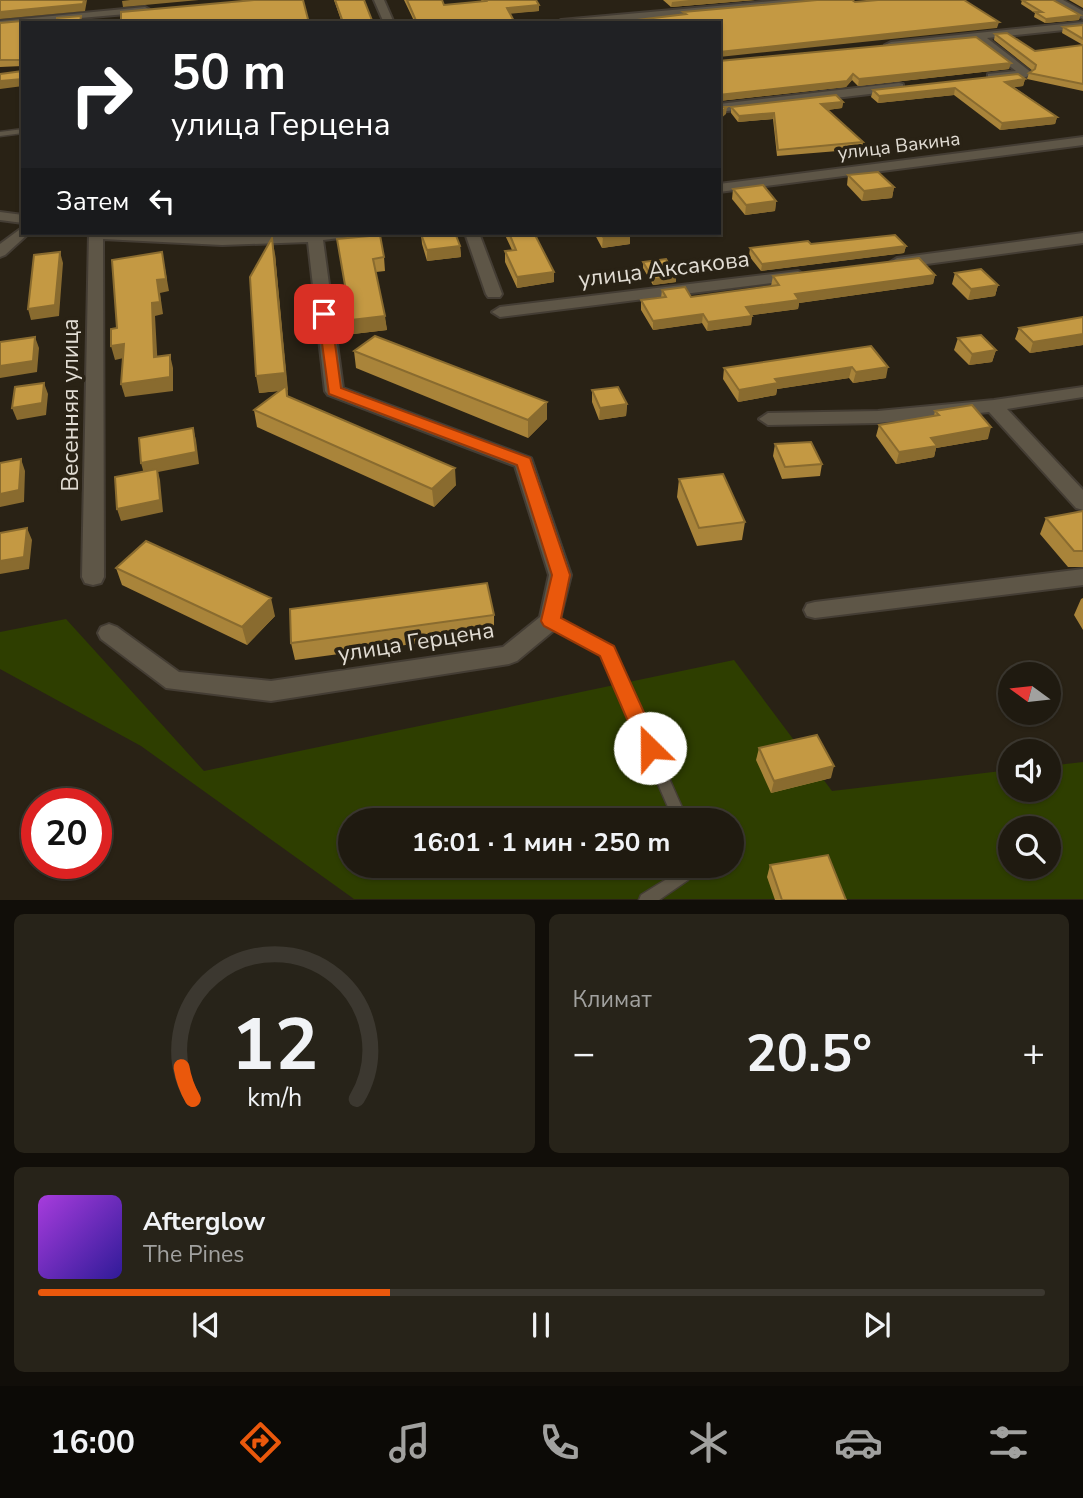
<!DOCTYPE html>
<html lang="ru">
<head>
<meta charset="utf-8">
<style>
  :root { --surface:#1f1a10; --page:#272319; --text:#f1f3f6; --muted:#a1a19f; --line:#3c3830; --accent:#ea580c }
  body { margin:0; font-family:"Nunito Sans",sans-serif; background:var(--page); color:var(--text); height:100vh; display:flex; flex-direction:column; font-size:26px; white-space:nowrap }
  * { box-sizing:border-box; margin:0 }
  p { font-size:23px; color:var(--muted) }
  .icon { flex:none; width:38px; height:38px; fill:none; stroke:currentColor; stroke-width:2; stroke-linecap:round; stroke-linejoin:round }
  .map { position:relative; height:900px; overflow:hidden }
  .drawer { display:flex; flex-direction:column; gap:14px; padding:14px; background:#110e09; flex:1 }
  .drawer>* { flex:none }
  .hud { position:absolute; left:21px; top:21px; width:700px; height:214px; border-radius:0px; box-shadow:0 2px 5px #0004,0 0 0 2px var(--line); background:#202124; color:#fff; overflow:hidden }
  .needle { width:46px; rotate:285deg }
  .tools { position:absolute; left:998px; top:662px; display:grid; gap:14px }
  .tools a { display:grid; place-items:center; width:63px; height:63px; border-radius:50%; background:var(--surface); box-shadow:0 2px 5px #0004,0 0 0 2px var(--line); font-size:35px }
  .speed { position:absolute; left:21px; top:788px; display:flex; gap:14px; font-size:35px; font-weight:700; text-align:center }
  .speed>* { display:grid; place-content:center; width:91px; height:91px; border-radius:50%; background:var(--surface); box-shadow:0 2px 5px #0004,0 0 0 2px var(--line); line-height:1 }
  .speed .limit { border:10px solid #d22; background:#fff; color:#111 }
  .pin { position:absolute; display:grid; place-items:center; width:60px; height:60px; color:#fff; margin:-30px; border-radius:14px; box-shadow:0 4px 10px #0006 }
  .me { position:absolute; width:77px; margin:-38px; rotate:337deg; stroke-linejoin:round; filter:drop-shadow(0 0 5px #0008) }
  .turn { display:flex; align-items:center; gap:24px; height:147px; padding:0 35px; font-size:32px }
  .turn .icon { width:91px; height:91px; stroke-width:2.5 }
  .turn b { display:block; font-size:49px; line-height:60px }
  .then { display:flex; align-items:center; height:66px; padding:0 35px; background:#0003; gap:14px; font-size:26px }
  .big { font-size:52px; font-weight:700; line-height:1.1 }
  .drawer .card { flex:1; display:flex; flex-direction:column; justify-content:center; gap:10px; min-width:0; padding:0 24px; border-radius:10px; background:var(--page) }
  .drawer .dial { align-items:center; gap:0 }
  .dial svg { height:182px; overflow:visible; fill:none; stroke:var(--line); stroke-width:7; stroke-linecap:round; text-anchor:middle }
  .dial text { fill:var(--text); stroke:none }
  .song { display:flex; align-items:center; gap:21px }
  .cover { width:84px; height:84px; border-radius:10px; background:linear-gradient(135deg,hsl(280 70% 55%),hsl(250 70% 35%)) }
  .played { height:7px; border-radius:4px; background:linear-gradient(90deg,var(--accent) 35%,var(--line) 35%) }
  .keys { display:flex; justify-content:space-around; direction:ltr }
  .heat { display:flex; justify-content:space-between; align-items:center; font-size:38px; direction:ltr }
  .drawer .tiles { flex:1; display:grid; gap:14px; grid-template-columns:1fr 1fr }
  .card:last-child { grid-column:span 2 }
  .trip { position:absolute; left:338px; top:808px; width:406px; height:70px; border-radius:35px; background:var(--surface); box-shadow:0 2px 5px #0004,0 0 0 2px var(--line); font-weight:700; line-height:70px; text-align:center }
  .dock { display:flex; height:112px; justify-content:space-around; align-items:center; background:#0c0a06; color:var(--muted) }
  .dock .icon { width:49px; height:49px }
  .dock .selected { color:var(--accent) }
  .dock b { font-size:32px; color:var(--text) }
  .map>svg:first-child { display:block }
</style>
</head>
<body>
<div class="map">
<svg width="1083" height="900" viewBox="0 0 1083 900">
  <rect width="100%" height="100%" fill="#292215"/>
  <path fill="#2e3e00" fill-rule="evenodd" d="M66 619 204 771 734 660 832 791 1010 770V789H1048V766L1083 762V899H354L141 746 0 669V632ZM350 821H732V866H350ZM1010 828H1048V866H1010Z"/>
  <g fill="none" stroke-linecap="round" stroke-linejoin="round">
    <defs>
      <path id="service" d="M23 129V133L0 136V132Z
        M550 617 611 648 688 821H674L602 654 546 624 544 621 546 618Z
        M683 869 688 870 690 875 688 880 659 900H639L641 895Z"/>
      <path id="minor" d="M374 0H384L394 23H384Z
        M784 0H824L819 3 600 23H556L561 20Z
        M145 7 150 10 149 12 23 23V25L0 27V21Z
        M1083 22V28L987 38 1032 73 1026 77 992 81 988 80V74L1016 71 975 40 891 48 885 45 891 42Z
        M899 83 903 84V90L719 112V104Z
        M1083 137V145L719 192V184Z
        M0 212 23 215V223L0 220Z
        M23 227V233L28 234 5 255 0 257V244Z
        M89 233 222 236 355 233 348 237 323 240 343 388 531 458 571 575 558 627 517 661 509 664 271 701 166 688 101 639 98 633 101 627 109 624 117 627 179 672 271 681 503 647 540 617 549 575 515 466 328 395 325 391 308 242 222 245 103 239 104 577 101 583 93 585 85 583 82 577Z
        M465 233H479L502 294 500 297H488L486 294Z
        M1083 233V243L897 268 889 263 897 258Z
        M798 271 806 276 804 279 500 317 492 312 500 307Z
        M1083 387V397L1007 409 1083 490V510L1076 508 989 412 878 423 768 425 759 419 768 413 878 411 994 400Z
        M1083 569V585L815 618 807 616 804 610 807 604 815 602Z"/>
      <path id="tertiary" d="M1049 0H1063L1083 11V19Z"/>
    </defs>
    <use href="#service" stroke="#443d34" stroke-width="3"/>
    <use href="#minor" stroke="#443d34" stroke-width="4"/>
    <use href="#tertiary" stroke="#443d34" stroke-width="3"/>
    <use href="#service" fill="#5e5647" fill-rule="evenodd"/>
    <use href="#minor" fill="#5e5647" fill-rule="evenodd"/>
    <use href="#tertiary" fill="#5e5647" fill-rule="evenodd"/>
  </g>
  <path fill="#a9843a" d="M334 0H364L373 23H342Z
    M404 0H442L444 5 482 2 481 0H536L539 11 510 13 515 23H415Z
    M663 0H755L671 7Z
    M1022 0 1080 15 1079 20 1045 23 1034 17 1035 13 1021 4Z
    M1069 0H1083V8Z
    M22 21 23 25V66L0 67V23Z
    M1083 25V91L1027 79 1029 73 1033 71 994 40 995 34 1035 51 1083 45 1062 33 1063 27Z
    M719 61 1009 69 858 86 852 80 846 87 719 101Z
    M1025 79 1023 86 1014 87 1057 117 1055 124 1000 130 954 95 878 103 871 97 873 90Z
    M843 102 842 108 827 110 863 142 862 149 777 156 773 119 738 122 731 113V107Z
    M848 175 894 187 892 198 862 201 847 185Z
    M733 189 776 201 775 211 745 215 732 199Z
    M504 233H538L537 238 554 282 517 288 505 262V251L512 250Z
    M594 233H630V244L602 248Z
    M421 234 460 246 461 257 427 261 422 244Z
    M337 239 384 257 385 271 376 272 387 330 353 334Z
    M811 244 906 246 904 253 761 271 749 256 750 248Z
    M275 254 288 396 456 485 434 507 257 427 254 410 279 391 259 393Z
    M643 262 676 282 653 285 643 268Z
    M955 273 998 285 995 296 968 300 952 284Z
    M935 275 933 284 799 303 798 309 752 315 751 325 707 331 702 323 653 330 641 310V300L661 298 662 290 691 297 771 286 773 276Z
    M1083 317V345L1030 353 1015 339 1019 328Z
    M958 338 996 350 992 362 969 365 954 350Z
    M871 346 886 378 853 383 849 378 777 389 776 395 738 402 723 379 724 368Z
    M354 351 547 402V419L528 438 356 368Z
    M592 390 627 404 626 416 599 420 592 402Z
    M935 411 988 439 936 448 934 457 896 464 876 436 879 425 934 416Z
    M775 444 822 464 820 476 782 479 773 456Z
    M679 479 745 522 742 540 697 546 677 497Z
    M1083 511V567H1068L1040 534 1046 518Z
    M116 568 275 616 247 645 122 585Z
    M1083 598V630L1074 615 1081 599Z
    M494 615V633L295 660 291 643Z
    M759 748 831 778 771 793 756 760Z
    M770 865 846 900H775L767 877Z"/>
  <path fill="#896b2f" d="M87 0 85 11 0 19V12Z
    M130 0H199L123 7 122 1Z
    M689 0H755L671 7 672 2Z
    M539 5V11L507 14V8Z
    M1080 15 1079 20 1045 23 1046 19Z
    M999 22 997 28 719 57V51Z
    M1011 63 1009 69 858 86 859 79Z
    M853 74 852 80 846 87 719 101V95Z
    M23 79V86L0 89V81Z
    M1025 79 1023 86 1003 89 1005 82Z
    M955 88 954 95 878 103 879 96Z
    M843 102 842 108 820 111 821 104Z
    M727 107 726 114 719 120V113Z
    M774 113 773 119 738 122 739 116Z
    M1057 117 1055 124 1000 130 1002 123Z
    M894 187 892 198 862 201 864 191Z
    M776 201 775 211 745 215 746 205Z
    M630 234V244L602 248 603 237Z
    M272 238 275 254 288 390H286L290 413 286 390 259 393 256 376Z
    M460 246 461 257 427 261V250Z
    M906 246 904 253 761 271 762 264Z
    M60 252 63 263 59 316 31 320 28 309Z
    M162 252 169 291 160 293 163 314 155 316 158 370 154 357 152 303Z
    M554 272V282L517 288V277Z
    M935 275 933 284 799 303 798 309 745 316 746 307 795 294Z
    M676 277V282L653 285V279Z
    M998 285 995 296 968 300 971 289Z
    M703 314 702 323 653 330V321Z
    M385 316 387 330 353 334 351 320Z
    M752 316 751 325 707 331 708 322Z
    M1083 334V345L1030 353 1033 342Z
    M35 337 39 348 37 372 0 378V366Z
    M124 344 128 357 115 360 111 346Z
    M996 350 992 362 969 365 972 354Z
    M170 355 173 368V391L125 397 121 384Z
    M852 367 849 378 777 389 776 395 738 402 739 390 775 379Z
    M888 367 886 378 853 383 856 372Z
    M44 383 48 394 46 415 17 420 12 408Z
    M547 402V419L528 438V420Z
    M627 404 626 416 599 420 600 408Z
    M991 427 988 439 936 448 934 457 896 464 899 452 931 438Z
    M193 428 196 440 199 464 158 472 160 480 163 512 121 521 117 509 144 474 141 463Z
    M21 459 25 471 24 502 0 507V494Z
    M455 468 456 485 434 507 432 489Z
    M27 528 32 540 29 569 0 574V561Z
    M271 598 275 616 247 645 242 627Z
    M834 766 831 778 771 793 774 781Z"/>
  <path fill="#c49943" stroke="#896b2f" stroke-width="2" d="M0 0H84L83 4 0 12Z
    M254 0H303L309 23H121V12Z
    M335 0H364L373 23 343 22Z
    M407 0H442L444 5 486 1 485 0H536L539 5 507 8 515 23H417Z
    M817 0H852L855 2 878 0H964L999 22 719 52V23H584L637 20 686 14 683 12Z
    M1022 0H1053L1080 15 1046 19 1035 12H1042Z
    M81 16 80 23H57V18Z
    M22 21 23 61 21 60H0V23Z
    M1083 25V39L1063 27Z
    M1007 33 1035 51 1083 45V84L1029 73 1035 69 1036 65 995 34Z
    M976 37 1011 63 859 79 853 74 847 81 719 95V96V61Z
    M23 71V79L0 81V74Z
    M1018 74 1025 79 1005 82 1057 117 1002 123 955 88 879 96 873 90Z
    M836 95 843 102 821 104 863 142 778 150 774 113 739 116 731 107Z
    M719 107H727L719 113Z
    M878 172 894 187 864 191 848 175Z
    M763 185 776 201 746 205 733 189Z
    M430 233H455L460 246 427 250 421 234Z
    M509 233H534L554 272 517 277 505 251 516 250Z
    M600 233H630V234L603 237Z
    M380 235 384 257 373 259 385 316 351 320 337 239Z
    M895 235 906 246 762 264 750 248 808 241 811 244Z
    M272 238 285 373 256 376 250 277Z
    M60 252 55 305 28 309 34 255Z
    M162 252 166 279 157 280 160 302 152 303 154 357 170 355V377L121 384 124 344 111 346V329L117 328 112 260Z
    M919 258 935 275 795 294 799 300 746 307 752 316 708 322 703 314 653 321 641 300 666 297 662 290 685 287 691 297 779 285 773 276Z
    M666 259 676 277 653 279 643 262Z
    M981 269 998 285 971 289 955 273Z
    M1083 317V334L1033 342 1019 328Z
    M981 335 996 350 972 354 958 338Z
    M375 336 547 402 528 420 354 351Z
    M35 337 33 361 0 366V342Z
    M871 346 888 367 856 372 852 367 775 379 778 383 739 390 724 368Z
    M44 383 42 403 12 408 15 387Z
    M286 386 287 396 455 468 432 489 254 410Z
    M618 387 627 404 600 408 592 390Z
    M972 405 991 427 931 438 937 446 899 452 879 425 939 415 935 411Z
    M193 428 196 452 141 463 139 438Z
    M811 442 822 464 785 467 775 444Z
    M21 459 19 490 0 494V463Z
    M157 469 160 500 117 509 115 477Z
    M723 474 745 522 699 528 679 479Z
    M1083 511V551H1074L1046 518Z
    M27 528 24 557 0 561V533Z
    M146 541 271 598 242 627 116 568Z
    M487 583 494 615 291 643 290 609Z
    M817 735 834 766 774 781 759 748Z
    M828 855 846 900H782L770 865Z"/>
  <path fill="#ea580c" stroke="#983908" stroke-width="2" d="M324 310 331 314 341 388 530 458 570 575 561 618 614 646 660 748 657 754 650 757 642 754 600 656 544 626 541 621 552 575 517 465 329 394 318 314Z"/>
  <g text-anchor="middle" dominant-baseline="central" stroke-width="7" stroke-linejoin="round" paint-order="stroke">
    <g font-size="19" fill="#e1dcd3" stroke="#292215">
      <text transform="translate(899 146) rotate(-7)">улица Вакина</text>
    </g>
    <g font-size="23" fill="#e1dcd3" stroke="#292215">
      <text transform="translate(664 269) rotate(-7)">улица Аксакова</text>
      <text transform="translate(70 405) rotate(-90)">Весенняя улица</text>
      <text transform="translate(416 642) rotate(-9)">улица Герцена</text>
    </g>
  </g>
</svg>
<div class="tools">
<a><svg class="needle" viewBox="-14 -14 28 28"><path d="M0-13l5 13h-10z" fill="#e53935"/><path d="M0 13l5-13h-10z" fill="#a1a19f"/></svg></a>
<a><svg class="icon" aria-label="sound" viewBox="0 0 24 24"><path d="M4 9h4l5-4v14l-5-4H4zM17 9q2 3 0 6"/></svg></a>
<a><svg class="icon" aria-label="search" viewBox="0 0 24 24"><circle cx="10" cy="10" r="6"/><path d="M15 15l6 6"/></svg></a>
</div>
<div class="speed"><div class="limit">20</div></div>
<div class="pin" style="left:324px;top:314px;background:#d93025"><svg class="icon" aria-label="arrive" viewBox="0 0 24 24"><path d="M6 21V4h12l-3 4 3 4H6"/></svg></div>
<svg class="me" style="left:650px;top:748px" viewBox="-20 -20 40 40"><circle r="19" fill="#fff"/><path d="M0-13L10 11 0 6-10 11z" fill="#ea580c"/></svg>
<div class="trip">16:01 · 1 мин · 250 m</div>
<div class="hud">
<div class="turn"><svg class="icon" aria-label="right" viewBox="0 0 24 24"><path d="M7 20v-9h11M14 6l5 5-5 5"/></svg><div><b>50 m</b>улица Герцена</div></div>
<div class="then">Затем<svg class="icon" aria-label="left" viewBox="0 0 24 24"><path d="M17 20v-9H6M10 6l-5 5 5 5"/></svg></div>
</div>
</div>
<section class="drawer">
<div class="tiles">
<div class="card dial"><svg viewBox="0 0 100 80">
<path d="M14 69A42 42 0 1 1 86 69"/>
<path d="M14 69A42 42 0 0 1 9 55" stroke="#ea580c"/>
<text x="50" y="56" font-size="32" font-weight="700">12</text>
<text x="50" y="72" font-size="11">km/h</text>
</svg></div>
<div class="card"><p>Климат</p>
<div class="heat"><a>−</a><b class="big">20.5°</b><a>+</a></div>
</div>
<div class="card">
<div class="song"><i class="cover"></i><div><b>Afterglow</b><p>The Pines</p></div></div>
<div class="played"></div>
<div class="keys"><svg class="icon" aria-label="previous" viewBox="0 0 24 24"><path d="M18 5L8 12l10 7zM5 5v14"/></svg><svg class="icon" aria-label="pause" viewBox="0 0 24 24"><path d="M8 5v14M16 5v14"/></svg><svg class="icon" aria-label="next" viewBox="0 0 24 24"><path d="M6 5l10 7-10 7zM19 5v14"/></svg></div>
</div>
</div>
</section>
<nav class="dock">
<b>16:00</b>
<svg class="icon selected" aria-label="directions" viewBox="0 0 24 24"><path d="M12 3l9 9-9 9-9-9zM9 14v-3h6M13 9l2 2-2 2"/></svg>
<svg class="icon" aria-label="music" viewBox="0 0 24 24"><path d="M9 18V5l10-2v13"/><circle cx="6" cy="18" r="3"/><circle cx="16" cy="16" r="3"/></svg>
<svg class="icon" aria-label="phone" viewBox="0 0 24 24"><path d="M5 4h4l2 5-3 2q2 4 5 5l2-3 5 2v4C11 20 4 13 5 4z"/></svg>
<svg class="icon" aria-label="climate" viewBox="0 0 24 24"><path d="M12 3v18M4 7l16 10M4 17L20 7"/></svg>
<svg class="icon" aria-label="car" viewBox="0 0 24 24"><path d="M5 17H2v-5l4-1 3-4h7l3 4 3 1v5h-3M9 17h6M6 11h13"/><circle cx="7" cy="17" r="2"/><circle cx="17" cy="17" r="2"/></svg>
<svg class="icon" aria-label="filters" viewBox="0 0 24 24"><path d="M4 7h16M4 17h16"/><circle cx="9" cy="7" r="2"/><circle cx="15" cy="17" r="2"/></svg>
</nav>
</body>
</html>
